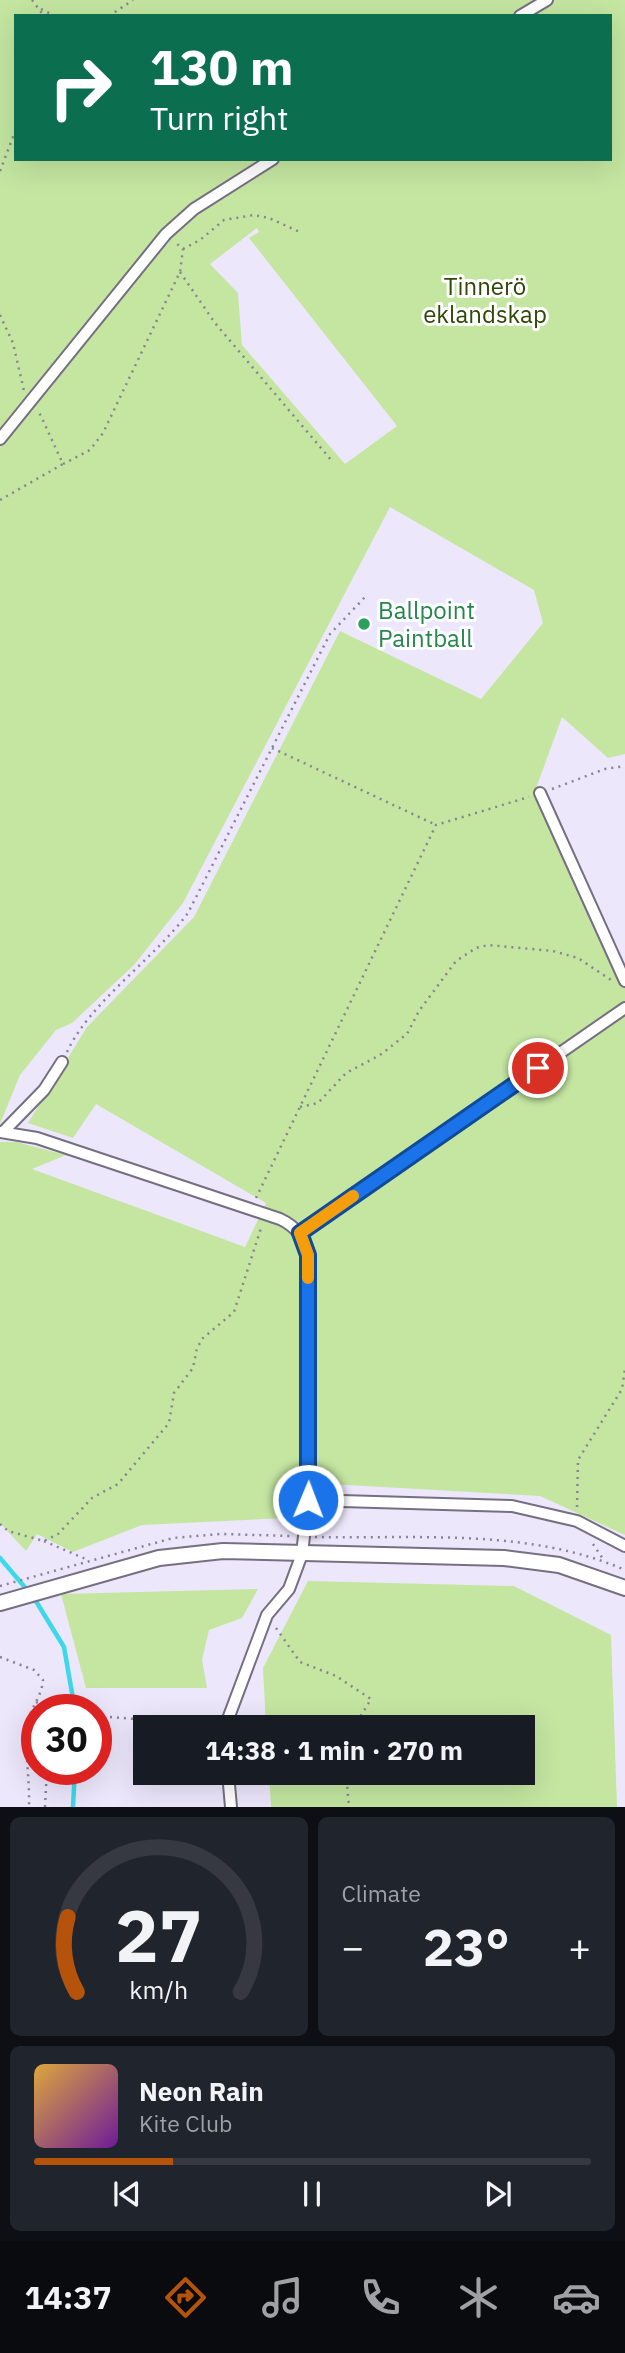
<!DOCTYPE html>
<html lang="en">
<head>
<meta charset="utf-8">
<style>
  :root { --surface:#171b24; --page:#20242c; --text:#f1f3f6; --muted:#9ea1a6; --line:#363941; --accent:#b45309 }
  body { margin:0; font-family:"IBM Plex Sans",sans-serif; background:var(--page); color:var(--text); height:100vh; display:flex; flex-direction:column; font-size:26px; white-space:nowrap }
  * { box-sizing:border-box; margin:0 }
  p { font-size:23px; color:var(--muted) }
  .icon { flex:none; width:38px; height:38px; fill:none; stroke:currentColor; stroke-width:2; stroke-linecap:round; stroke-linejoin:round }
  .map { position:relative; height:1807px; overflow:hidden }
  .side { display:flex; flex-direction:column; gap:10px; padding:10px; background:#0d0f14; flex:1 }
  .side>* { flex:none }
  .guide { position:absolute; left:14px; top:14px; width:598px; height:147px; border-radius:0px; box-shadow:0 7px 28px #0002; background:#0b6e4f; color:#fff; overflow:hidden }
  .speed { position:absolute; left:21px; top:1694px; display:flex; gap:14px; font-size:35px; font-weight:700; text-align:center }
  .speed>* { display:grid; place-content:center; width:91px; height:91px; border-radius:50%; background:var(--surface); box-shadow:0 7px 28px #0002; line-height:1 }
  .speed .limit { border:10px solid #d22; background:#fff; color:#111 }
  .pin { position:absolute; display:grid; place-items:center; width:60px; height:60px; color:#fff; margin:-30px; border:4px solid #fff; border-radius:50%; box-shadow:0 2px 7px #0007 }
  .me { position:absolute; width:77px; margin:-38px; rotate:1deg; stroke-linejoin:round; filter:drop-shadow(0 0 5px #0008) }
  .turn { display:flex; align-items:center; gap:24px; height:147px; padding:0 21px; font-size:32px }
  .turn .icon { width:91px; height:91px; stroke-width:2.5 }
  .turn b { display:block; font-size:49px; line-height:60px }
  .big { font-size:52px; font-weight:700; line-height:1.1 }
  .side .card { flex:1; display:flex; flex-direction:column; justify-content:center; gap:10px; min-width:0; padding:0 24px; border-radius:10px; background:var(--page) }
  .side .dial { align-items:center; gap:0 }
  .dial svg { height:182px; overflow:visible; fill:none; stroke:var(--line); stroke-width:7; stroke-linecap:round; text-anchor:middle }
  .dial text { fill:var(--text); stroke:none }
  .song { display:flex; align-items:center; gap:21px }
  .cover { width:84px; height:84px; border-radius:10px; background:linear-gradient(135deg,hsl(40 70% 55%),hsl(280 70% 35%)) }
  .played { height:7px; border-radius:4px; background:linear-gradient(90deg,var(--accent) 25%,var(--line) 25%) }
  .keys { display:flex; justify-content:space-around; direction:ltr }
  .heat { display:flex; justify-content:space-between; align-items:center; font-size:38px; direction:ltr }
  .side .tiles { flex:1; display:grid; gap:10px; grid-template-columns:1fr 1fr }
  .card:last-child { grid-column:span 2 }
  .trip { position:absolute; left:133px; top:1715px; width:402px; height:70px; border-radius:0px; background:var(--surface); box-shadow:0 7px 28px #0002; font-weight:700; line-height:70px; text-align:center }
  .tab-bar { display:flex; height:112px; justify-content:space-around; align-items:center; background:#090b0e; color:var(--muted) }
  .tab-bar .icon { width:49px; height:49px }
  .tab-bar .current { color:var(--accent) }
  .tab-bar b { font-size:32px; color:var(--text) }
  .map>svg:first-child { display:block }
</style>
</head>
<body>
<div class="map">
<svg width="625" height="1807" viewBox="0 0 625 1807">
  <rect width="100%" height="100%" fill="#ede7fc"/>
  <path fill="#c4e6a1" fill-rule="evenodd" d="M0 0H625V754L608 758 562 717 535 791 625 985V1535L540 1496 294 1482 287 1518 142 1525 73 1552 37 1534 26 1551 0 1523V1142H16L66 1155 32 1169 245 1247 266 1203 96 1104 73 1138 28 1123 87 1027 194 917 340 631 481 699 543 623 534 590 390 507 183 903 134 965 72 1023 56 1030 20 1075 0 1124ZM16 16H611V159H16ZM257 228 259 232 249 238 397 426 345 464 242 345 238 293 210 264ZM165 238 169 242 145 266 57 377 55 370Z
    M308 1581 514 1586 611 1635 617 1807H271L269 1773H523V1727H266L263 1668Z
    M258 1589 242 1618 209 1630 202 1660 207 1688H86L61 1594Z"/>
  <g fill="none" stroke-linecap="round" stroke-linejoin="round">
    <path stroke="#3ed8eb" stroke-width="4.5" d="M0 1558 28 1591
      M34 1598 64 1647 75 1710
      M73 1807 75 1769"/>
    <defs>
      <path id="minor" d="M520 16 547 0
        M0 439 166 234 194 209 273 159
        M540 793 625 981
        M0 1132 37 1138 280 1219C297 1227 303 1237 308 1255L310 1443 308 1500 302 1554 289 1589 267 1615 225 1727
        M3 1132 44 1090 62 1062
        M300 1233 625 1008
        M308 1500 512 1506 577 1521 625 1546
        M228 1773 231 1807"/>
      <path id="tertiary" d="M0 1603 159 1558 223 1551 504 1558 559 1565 625 1588"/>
    </defs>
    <use href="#minor" stroke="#756f82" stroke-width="14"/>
    <use href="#tertiary" stroke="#756f82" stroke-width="18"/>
    <path stroke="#898493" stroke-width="2.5" stroke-dasharray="2 5" stroke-linecap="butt" d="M32 0 44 16
      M41 9 55 16
      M109 16 133 0
      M0 171 16 129
      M183 249 200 240 224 220 254 215 269 218 302 233
      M180 272 215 323 332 461
      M0 315 13 343 24 391
      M63 464 90 450 103 433 180 272 183 249 176 243
      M0 500 63 464 39 412
      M272 748 436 825
      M552 789 605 769 625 766
      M67 1052C90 1002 153 960 188 913L330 634 365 597
      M300 1107 318 1103 346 1073 380 1055 407 1034 419 1011 456 961 476 948 488 945 553 951 578 958 611 980
      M256 1198 436 825 529 797
      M577 1507 578 1460 622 1389 625 1369
      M0 1524 8 1531 44 1541 58 1534 92 1498 118 1484 169 1423 174 1393 193 1368 197 1348 203 1338 234 1312 262 1225
      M315 1537C418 1539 529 1528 625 1570
      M44 1541 88 1560
      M593 1544 603 1559
      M0 1586 173 1538 220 1534 291 1536
      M276 1628 300 1662 336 1676 371 1699 354 1727
      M0 1657 34 1670 43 1680C42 1696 31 1707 28 1722 24 1750 30 1779 29 1807
      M36 1702 52 1710
      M96 1716 215 1725
      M346 1773 349 1807
      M45 1807 47 1769"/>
    <use href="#minor" stroke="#fff" stroke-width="10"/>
    <use href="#tertiary" stroke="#fff" stroke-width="14"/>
  </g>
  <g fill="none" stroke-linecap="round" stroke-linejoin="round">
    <defs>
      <path id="route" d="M308 1500V1255L300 1233 538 1068"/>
    </defs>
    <use href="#route" stroke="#114b97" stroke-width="18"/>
    <use href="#route" stroke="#1a73e8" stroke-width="12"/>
    <path stroke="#f59e0b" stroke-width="12" d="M308 1278V1255L300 1233 353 1196"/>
  </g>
  <circle fill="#2e9e5b" stroke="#fff" stroke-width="2.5" cx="364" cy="624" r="7"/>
  <g text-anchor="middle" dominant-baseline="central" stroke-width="6" stroke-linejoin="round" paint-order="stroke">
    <g font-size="24" fill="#2f4806" stroke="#fff">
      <text x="485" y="286">Tinnerö<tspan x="485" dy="28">eklandskap</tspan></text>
    </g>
    <g font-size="24" fill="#27864d" stroke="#fff" text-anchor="start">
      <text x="378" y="610">Ballpoint<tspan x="378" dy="28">Paintball</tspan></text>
    </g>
  </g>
</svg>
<div class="speed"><div class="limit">30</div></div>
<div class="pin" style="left:538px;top:1068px;background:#d93025"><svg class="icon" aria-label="arrive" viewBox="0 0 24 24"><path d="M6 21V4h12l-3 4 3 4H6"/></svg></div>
<svg class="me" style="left:308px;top:1500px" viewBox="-20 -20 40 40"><circle r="17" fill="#1a73e8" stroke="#fff" stroke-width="3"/><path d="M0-11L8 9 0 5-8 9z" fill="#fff"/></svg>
<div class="trip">14:38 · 1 min · 270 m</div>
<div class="guide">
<div class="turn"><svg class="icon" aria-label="right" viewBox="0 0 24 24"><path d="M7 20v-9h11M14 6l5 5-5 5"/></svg><div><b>130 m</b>Turn right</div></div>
</div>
</div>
<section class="side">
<div class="tiles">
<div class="card dial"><svg viewBox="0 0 100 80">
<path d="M14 69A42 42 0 1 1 86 69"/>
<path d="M14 69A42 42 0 0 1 10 36" stroke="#b45309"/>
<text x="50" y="56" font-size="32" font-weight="700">27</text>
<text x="50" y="72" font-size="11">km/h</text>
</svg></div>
<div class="card"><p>Climate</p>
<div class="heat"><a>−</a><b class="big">23°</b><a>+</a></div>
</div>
<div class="card">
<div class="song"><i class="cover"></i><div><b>Neon Rain</b><p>Kite Club</p></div></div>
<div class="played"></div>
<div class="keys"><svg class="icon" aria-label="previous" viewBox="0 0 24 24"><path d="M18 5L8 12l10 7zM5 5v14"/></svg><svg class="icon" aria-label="pause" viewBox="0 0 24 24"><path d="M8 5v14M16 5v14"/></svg><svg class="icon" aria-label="next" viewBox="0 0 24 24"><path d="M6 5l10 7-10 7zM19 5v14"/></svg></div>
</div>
</div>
</section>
<nav class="tab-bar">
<b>14:37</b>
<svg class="icon current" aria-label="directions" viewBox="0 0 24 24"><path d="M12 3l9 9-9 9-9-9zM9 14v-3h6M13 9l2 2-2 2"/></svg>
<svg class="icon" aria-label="music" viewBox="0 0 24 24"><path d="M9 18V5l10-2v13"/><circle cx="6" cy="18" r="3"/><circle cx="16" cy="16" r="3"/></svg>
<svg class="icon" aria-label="phone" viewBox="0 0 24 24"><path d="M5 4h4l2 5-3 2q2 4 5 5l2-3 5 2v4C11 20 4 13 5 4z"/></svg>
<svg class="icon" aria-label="climate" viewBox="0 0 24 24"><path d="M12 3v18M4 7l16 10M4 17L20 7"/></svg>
<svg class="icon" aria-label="car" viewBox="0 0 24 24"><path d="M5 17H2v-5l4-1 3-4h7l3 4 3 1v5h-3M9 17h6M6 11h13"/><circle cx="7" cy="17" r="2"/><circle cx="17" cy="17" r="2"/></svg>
</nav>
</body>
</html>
